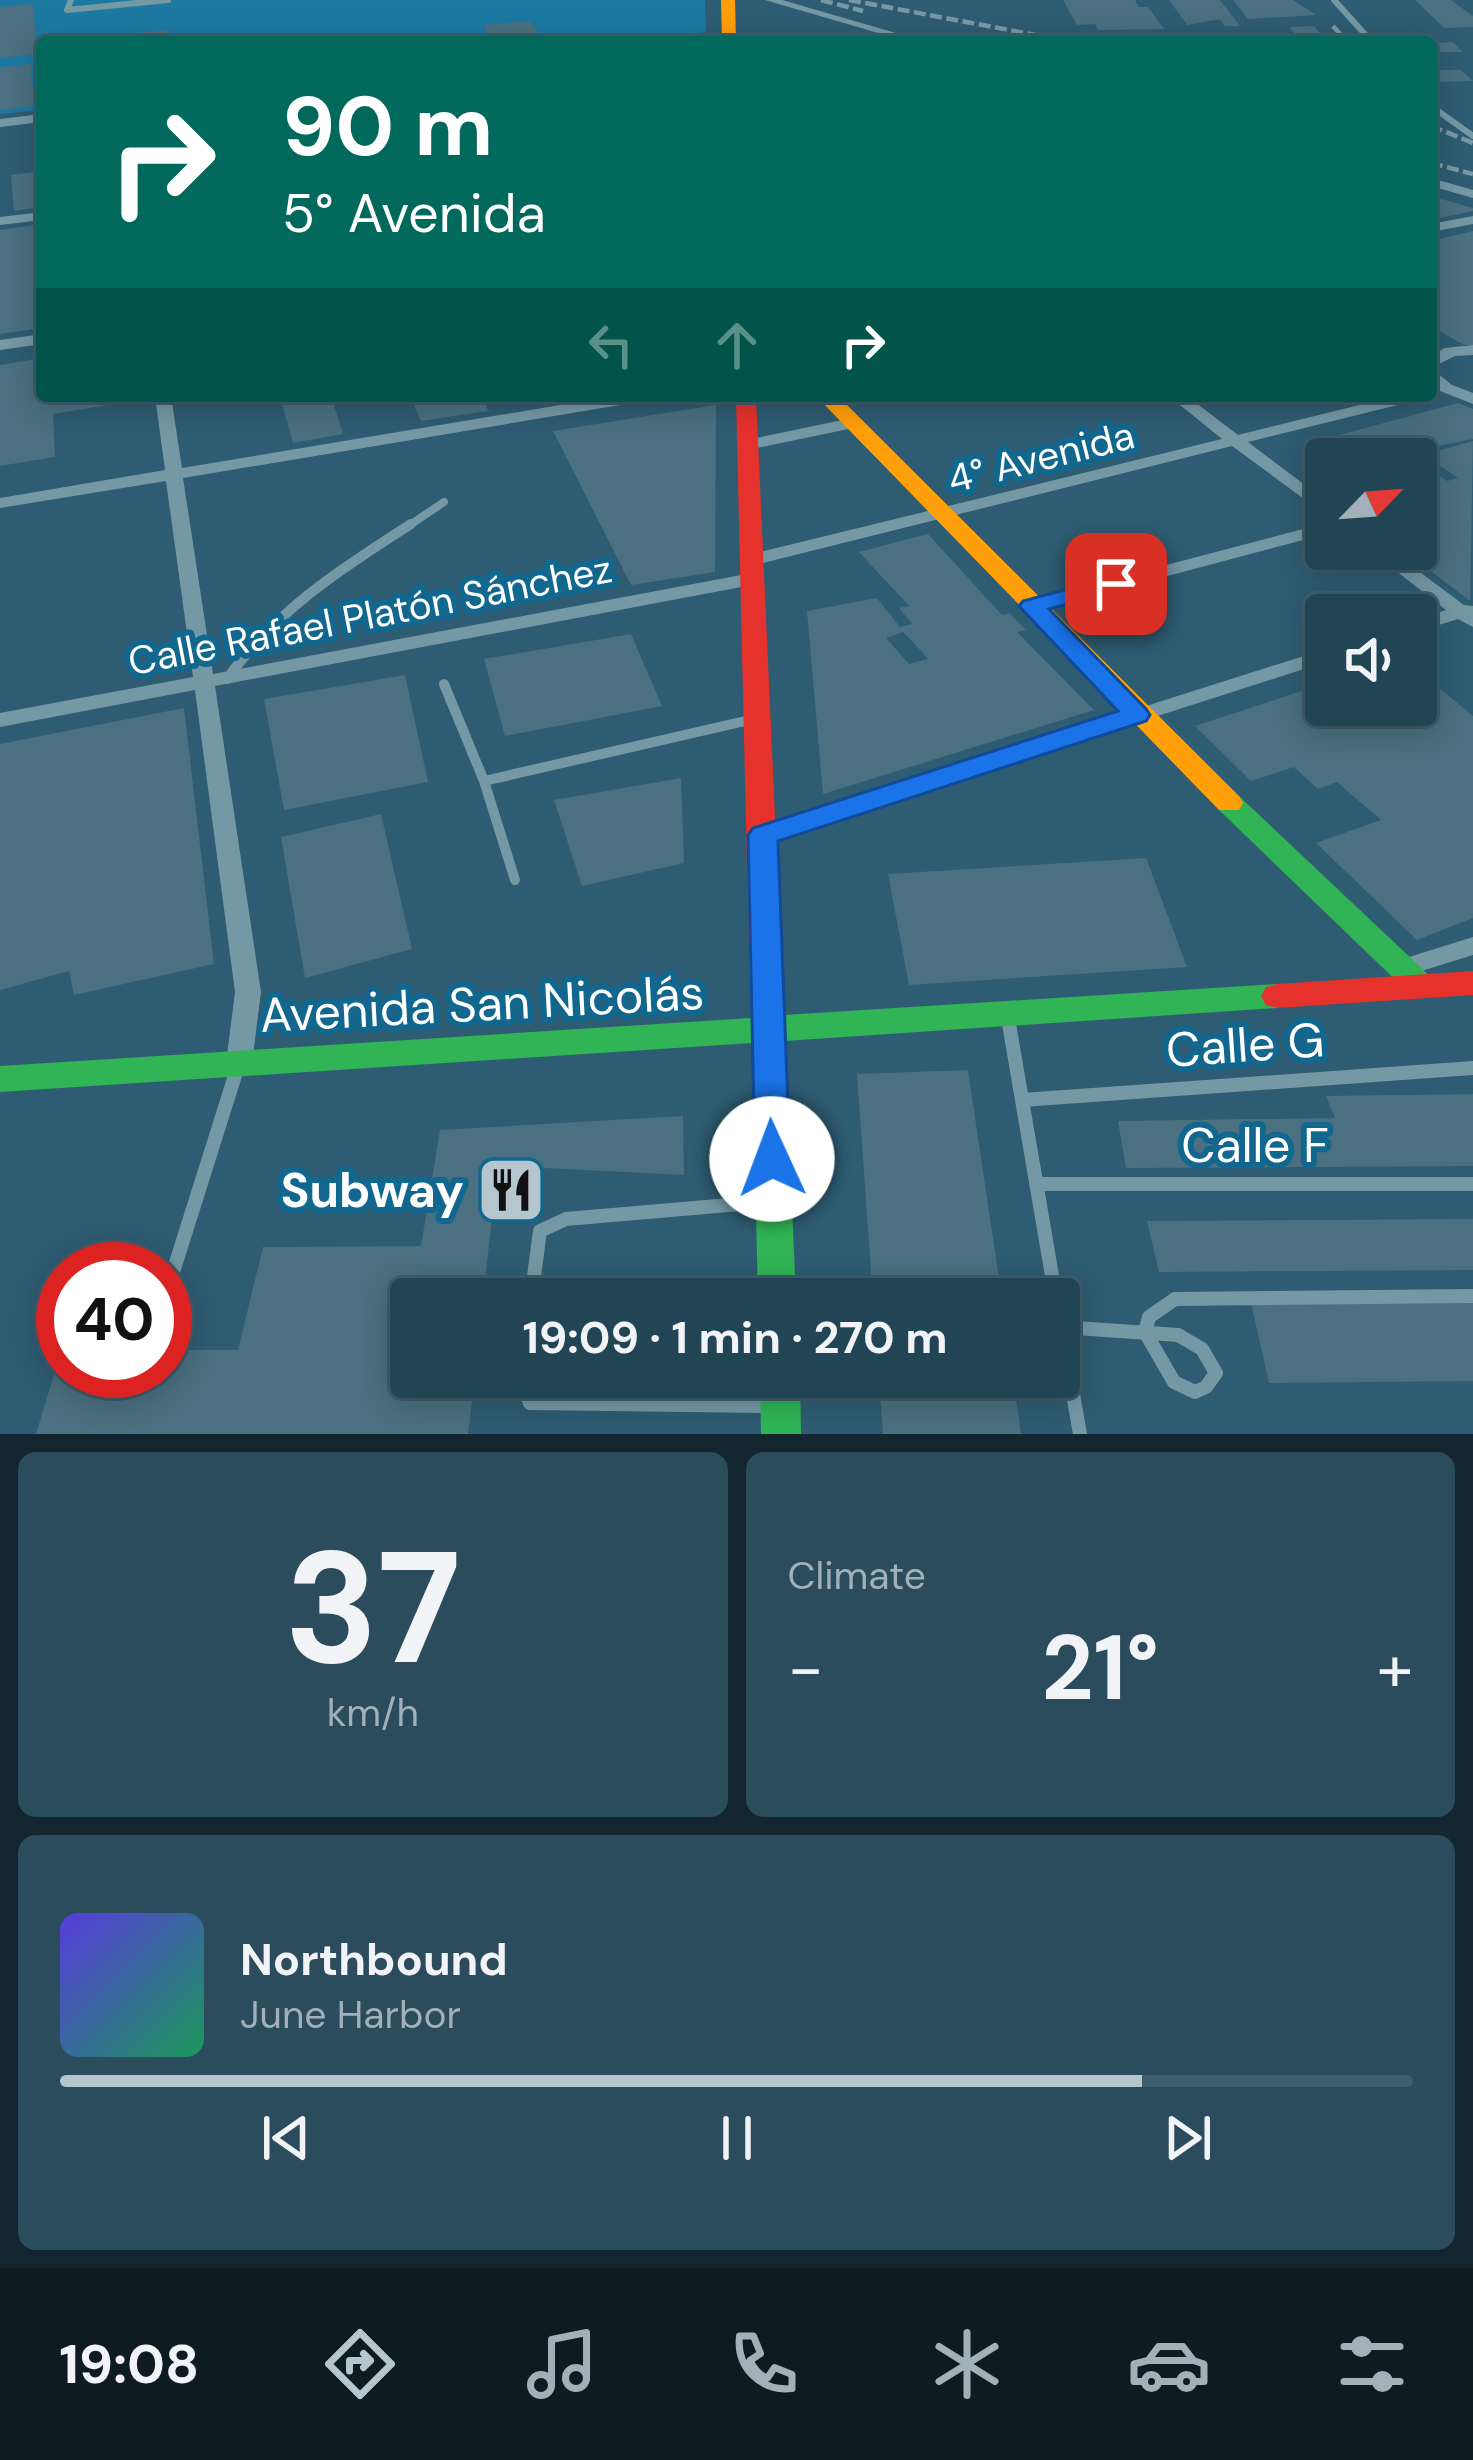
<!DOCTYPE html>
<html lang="en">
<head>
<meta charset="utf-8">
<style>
  :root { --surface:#224556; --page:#2a4c5c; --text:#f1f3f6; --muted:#a2b1b9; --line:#3f5d6c; --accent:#b6c6ce }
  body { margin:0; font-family:"DM Sans",sans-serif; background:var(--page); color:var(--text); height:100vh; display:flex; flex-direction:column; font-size:45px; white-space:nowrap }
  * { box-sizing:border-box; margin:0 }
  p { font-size:39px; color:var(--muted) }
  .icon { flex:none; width:66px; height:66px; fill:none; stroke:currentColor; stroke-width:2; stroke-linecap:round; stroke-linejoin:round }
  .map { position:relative; height:1434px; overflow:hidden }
  .sheet { display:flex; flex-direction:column; gap:18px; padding:18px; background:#13262f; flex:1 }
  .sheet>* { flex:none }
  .banner { position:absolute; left:36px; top:36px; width:1401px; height:366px; border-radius:12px; box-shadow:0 6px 30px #0003,0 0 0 3px var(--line); background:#00695c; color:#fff; overflow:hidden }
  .needle { width:78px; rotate:65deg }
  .buttons { position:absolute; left:1305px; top:438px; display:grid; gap:24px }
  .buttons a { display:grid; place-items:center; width:132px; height:132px; border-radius:12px; background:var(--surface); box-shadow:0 6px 30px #0003,0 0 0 3px var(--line); font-size:60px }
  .speed { position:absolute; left:36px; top:1242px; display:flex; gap:24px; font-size:60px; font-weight:700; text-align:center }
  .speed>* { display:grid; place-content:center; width:156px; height:156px; border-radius:50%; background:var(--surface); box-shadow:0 6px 30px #0003,0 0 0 3px var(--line); line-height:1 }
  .speed .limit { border:18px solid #d22; background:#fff; color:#111 }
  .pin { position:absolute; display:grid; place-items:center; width:102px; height:102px; color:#fff; margin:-51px; border-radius:24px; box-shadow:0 6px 18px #0006 }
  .me { position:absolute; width:132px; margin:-66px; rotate:358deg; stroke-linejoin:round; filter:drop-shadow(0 0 9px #0008) }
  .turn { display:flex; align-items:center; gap:42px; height:252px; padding:0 48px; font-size:54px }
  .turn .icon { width:156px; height:156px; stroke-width:2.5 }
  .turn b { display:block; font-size:84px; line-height:102px }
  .lanes { display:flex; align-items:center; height:114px; padding:0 48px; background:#0003; justify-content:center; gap:60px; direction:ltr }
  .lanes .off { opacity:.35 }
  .big { font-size:90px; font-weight:700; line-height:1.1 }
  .sheet .widget { flex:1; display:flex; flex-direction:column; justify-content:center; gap:18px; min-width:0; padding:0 42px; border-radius:18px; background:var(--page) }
  .sheet .dial { align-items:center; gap:0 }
  .dial b { font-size:156px; line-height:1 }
  .song { display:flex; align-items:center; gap:36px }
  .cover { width:144px; height:144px; border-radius:18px; background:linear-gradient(135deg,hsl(250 70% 55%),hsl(150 70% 35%)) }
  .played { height:12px; border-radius:6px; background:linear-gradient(90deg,var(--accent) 80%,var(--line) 80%) }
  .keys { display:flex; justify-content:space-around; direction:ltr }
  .heat { display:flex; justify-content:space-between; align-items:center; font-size:66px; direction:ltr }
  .sheet .tiles { flex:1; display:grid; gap:18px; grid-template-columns:1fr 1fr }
  .widget:last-child { grid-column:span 2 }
  .trip { position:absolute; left:390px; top:1278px; width:690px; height:120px; border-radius:12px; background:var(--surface); box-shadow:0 6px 30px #0003,0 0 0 3px var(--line); font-weight:700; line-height:120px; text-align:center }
  .tab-bar { display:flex; height:192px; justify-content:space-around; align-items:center; background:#0e1c22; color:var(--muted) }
  .tab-bar .icon { width:84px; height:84px }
  .tab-bar .current { color:var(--accent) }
  .tab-bar b { font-size:54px; color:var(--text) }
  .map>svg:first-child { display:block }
</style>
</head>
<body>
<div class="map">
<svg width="1473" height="1434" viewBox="0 0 1473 1434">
  <rect width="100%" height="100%" fill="#2e5c72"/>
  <path fill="#1d79a1" d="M0 0H705L706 32 616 42H42V110L0 114Z"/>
  <path fill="#4a7081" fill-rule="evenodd" d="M1063 0H1135L1139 7H1148L1164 29 1098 30 1095 24 1077 25Z
    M1169 0H1220L1240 26H1225L1220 19 1187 25Z
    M1233 0H1293L1316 15 1248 19Z
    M1415 0H1451L1473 16V27L1444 28Z
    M33 4 37 54 0 58V7Z
    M530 21 545 42H493L483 25Z
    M1314 26 1328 42H1302L1289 27Z
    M168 30 173 42H114L113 35Z
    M1393 36H1427L1434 43 1453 42 1463 52H1431V42H1399Z
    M31 64V87L42 86V105L0 110V67Z
    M1431 70H1461L1473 81 1441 82Z
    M42 171V207L14 211 11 175Z
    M1431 196 1473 208V211L1431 220Z
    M42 224V328L0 334V230Z
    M1473 231V345H1464L1431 326V241Z
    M42 358V396H139V400L53 414 55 457 0 466V365Z
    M280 396H331L343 434 293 443Z
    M410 396H483L488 411 421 421Z
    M1458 403 1473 409V439L1432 447 1438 451 1473 441 1470 601 1402 549H1416V460L1447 481 1458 478 1424 455 1363 459 1332 437Z
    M716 405 715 572 631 585 553 431Z
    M928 534 1002 615 1010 613 1026 630 1017 632 1094 710 823 794 807 611 877 598 900 627 912 624 899 608 909 606 859 552ZM903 632 913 642 928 659 909 664 886 638Z
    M631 634 662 706 505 736 484 659Z
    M1416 669 1473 716V918L1417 940 1316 843 1381 820 1337 782 1318 789 1294 767 1251 781 1195 726 1326 683V705H1416Z
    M405 675 428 782 284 810 264 699Z
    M184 708 214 964 74 995 69 971 0 990V744Z
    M681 778 684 863 582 886 554 800Z
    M381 814 412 949 305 978 281 837Z
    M1146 858 1187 967 909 985 888 874Z
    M968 1070 1002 1299H873L857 1074Z
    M1473 1094V1166L1126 1168 1118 1121 1335 1118 1326 1096Z
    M683 1116 684 1175 546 1168 495 1190 483 1299H411V1377H475L468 1434H36L62 1348 63 1371H165V1350H238L263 1247 421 1246 440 1130Z
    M1473 1219V1270L1159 1272 1147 1221Z
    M1473 1301V1381L1269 1383 1251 1303Z
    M879 1377H1013L1021 1434H883Z"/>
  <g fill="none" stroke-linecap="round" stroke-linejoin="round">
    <path stroke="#7598a5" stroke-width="6" d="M71 0 67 10 168 0
      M1334 0 1372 42
      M233 42H333
      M402 42 441 37 451 42
      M1431 106 1473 136"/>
    <path stroke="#7598a5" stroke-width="8" d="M407 527 444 502"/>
    <path stroke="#7598a5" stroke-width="10" d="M227 679C275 611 342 568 411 524
      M444 684 484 781 754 719
      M484 781 515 880"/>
    <path stroke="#7598a5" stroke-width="14" d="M1008 1018 1056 1299
      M1022 1100 1473 1068
      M1036 1184H1473
      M174 1269 238 1066
      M531 1299 540 1231 566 1219 765 1202
      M1059 1315 1080 1434
      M1061 1327 1178 1335
      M520 1377 530 1403 768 1406"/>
    <path fill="#7598a5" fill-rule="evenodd" d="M765 0H782L927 42H909Z
      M42 114V122L0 127V119Z
      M1431 178 1473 190V198L1431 186Z
      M42 212V220L0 225V217Z
      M1473 216V224L1431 232V224Z
      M42 334V344L0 350V340Z
      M1473 345V355L1455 356 1431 368V356L1445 348Z
      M1431 368 1452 385 1473 393V404L1440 391 1431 382Z
      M155 396H171L182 468 614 396H652L644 401 183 478 213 674 752 573 761 579 752 585 215 686 261 992 252 1063 248 1070 239 1073 230 1070 226 1063 235 992 195 690 0 727V713L193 677 166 481 0 508V498L165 470Z
      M1169 396H1187L1238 435 1396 396H1424L1422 399 1248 442 1326 501V515L1232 446 751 566 742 560 744 556 1222 439Z
      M852 418 860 423 858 427 747 450 738 445 747 440Z
      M1326 523V534L1032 612 1022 606 1025 602Z
      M1368 549H1389L1464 605 1473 606V627L1458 619 1416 632V620L1446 610Z
      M1326 649V662L771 840H755L752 835 755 830Z
      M1473 937V955L1402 977 1393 974 1390 968 1393 962Z"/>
    <path fill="#30b455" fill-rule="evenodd" d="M1229 793 1239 796 1432 978 1437 986 1432 994 1421 998 1410 994 1219 810 1215 803 1219 796Z
      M765 939 776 942 781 950 784 1015 1277 984 1288 987 1293 996 1288 1005 1277 1008 785 1041 796 1299H758L752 1043 0 1092V1066L751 1018 749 950 754 942Z
      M760 1377H800L801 1434H761Z"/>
    <path fill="#ff9f0a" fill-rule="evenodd" d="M721 0H735L736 42H722Z
      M816 396H838L1239 796 1243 803 1239 810H1219Z"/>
    <path fill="#e5322d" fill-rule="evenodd" d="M736 396H756L781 950 776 958H754L749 950Z
      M1473 971V995L1277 1008 1266 1005 1261 996 1266 987 1277 984Z"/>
    <path stroke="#7998a5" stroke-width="4.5" stroke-dasharray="12 4.5" stroke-linecap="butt" d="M821 0 863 11
      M849 0 1073 42
      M1333 26 1347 42
      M1431 126 1473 143
      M1431 163 1473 174"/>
    <path stroke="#7598a5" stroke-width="14" d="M1178 1335 1202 1349 1216 1373 1206 1387 1195 1392 1174 1382 1145 1332 1149 1317 1175 1299 1473 1296"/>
  </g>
  <path fill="#1a73e8" stroke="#114b97" stroke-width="3" d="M1116 576 1128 584 1125 589 1049 609 1146 709 1150 715 1146 721 778 841 790 1159 785 1169 772 1173 760 1169 755 1159 748 835 753 828 1118 711 1019 606 1023 601Z"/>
  <defs>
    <symbol id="restaurant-square" viewBox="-11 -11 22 22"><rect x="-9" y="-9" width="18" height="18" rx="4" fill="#b6c6ce" stroke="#12678e"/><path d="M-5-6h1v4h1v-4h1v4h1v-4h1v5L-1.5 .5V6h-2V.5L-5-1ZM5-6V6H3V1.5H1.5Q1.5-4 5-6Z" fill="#111"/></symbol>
  </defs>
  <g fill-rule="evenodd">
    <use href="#restaurant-square" x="473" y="1152" width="76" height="76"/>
  </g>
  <g text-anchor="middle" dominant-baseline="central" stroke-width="12" stroke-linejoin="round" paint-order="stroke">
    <g font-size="39" fill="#fff" stroke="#12678e">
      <text transform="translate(1041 457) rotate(-14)">4° Avenida</text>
      <text transform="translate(370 615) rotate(-11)">Calle Rafael Platón Sánchez</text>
    </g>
    <g font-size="48" fill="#fff" stroke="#12678e">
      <text transform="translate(482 1004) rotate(-3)">Avenida San Nicolás</text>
      <text transform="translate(1245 1045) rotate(-4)">Calle G</text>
      <text x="1255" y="1145">Calle F</text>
    </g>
    <g font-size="48" font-weight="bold" fill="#fff" stroke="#12678e" text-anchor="end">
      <text x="464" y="1190">Subway</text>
    </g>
  </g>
</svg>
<div class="buttons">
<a><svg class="needle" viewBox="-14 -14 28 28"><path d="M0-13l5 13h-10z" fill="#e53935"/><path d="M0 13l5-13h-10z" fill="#a2b1b9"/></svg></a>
<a><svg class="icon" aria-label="sound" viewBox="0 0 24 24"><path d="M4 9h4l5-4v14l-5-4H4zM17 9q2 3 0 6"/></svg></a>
</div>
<div class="speed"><div class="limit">40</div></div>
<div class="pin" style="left:1116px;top:584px;background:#d93025"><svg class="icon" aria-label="arrive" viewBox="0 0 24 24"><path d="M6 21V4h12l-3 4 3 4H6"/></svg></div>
<svg class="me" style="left:772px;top:1159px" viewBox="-20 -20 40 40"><circle r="19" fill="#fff"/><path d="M0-13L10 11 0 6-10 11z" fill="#1a73e8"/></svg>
<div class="trip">19:09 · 1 min · 270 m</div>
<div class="banner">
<div class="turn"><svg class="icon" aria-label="right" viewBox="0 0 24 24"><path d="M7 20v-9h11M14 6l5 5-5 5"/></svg><div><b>90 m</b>5° Avenida</div></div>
<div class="lanes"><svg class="icon off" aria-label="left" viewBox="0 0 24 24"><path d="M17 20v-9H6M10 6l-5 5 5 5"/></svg><svg class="icon off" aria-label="ahead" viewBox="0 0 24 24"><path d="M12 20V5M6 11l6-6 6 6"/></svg><svg class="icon" aria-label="right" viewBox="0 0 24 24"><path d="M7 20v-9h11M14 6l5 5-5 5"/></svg></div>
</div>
</div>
<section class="sheet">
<div class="tiles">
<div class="widget dial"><b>37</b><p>km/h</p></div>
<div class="widget"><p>Climate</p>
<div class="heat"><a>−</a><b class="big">21°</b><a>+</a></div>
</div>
<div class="widget">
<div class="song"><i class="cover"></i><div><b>Northbound</b><p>June Harbor</p></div></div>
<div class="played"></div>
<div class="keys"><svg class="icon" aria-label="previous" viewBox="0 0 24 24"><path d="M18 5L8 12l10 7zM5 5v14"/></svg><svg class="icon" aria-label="pause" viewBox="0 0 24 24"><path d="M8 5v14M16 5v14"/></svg><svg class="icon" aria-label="next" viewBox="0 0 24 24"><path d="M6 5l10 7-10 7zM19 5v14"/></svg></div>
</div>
</div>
</section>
<nav class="tab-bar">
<b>19:08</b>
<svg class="icon current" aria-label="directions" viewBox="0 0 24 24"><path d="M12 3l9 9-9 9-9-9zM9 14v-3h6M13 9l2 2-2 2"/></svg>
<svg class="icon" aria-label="music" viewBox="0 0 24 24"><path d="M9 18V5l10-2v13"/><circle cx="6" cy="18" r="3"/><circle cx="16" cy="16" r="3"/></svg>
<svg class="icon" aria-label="phone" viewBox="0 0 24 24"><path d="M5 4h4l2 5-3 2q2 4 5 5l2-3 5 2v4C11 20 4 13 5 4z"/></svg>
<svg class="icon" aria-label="climate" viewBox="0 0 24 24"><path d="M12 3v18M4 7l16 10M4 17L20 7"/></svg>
<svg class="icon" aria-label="car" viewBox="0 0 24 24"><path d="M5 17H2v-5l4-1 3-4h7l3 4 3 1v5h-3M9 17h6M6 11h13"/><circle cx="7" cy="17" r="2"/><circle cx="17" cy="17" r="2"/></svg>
<svg class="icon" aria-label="filters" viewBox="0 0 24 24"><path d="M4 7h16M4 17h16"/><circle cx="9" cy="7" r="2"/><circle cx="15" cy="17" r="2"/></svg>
</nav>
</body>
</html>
